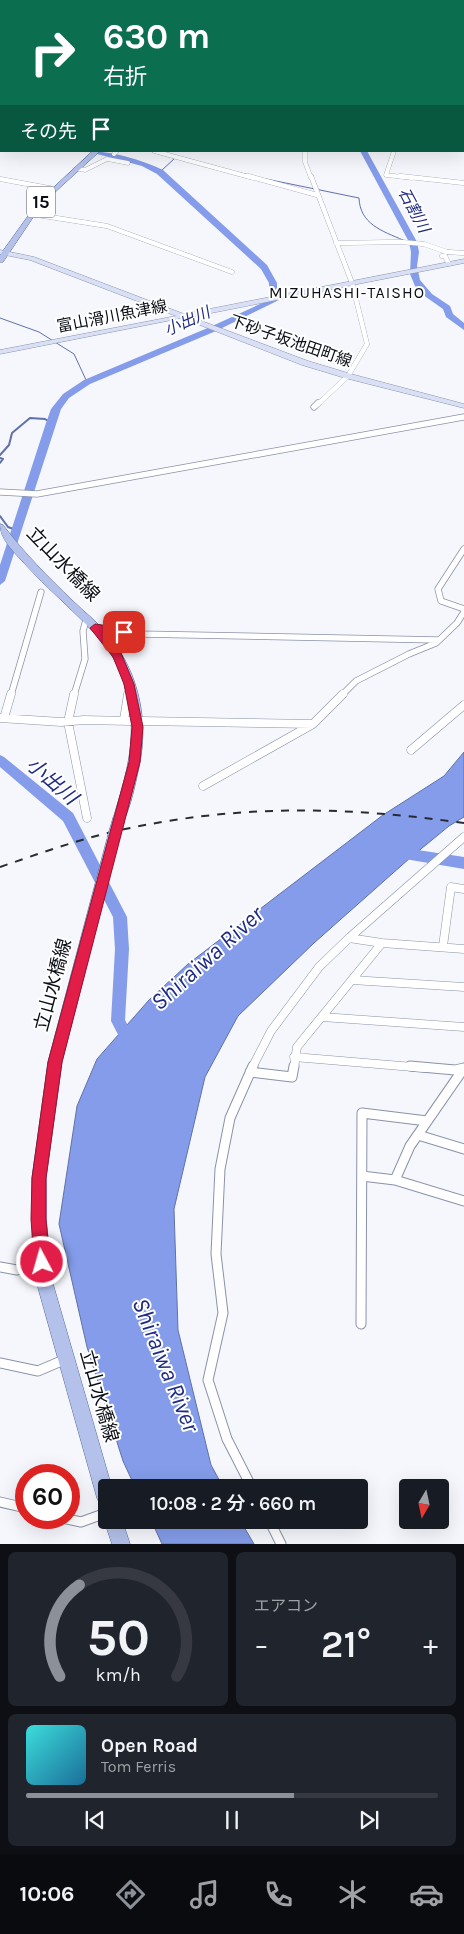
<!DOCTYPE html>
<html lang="ja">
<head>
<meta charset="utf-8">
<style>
  :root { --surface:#171b24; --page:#20242c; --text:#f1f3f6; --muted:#9ea1a6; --line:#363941; --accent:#8c9099 }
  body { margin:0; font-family:Karla,"Noto Sans JP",sans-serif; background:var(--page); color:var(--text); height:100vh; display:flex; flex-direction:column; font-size:19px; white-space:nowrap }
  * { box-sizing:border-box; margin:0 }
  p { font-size:16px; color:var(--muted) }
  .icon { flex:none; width:28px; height:28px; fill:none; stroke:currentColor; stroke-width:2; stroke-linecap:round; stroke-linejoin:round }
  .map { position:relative; height:1544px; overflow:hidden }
  .drawer { display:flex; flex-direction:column; gap:8px; padding:8px; background:#0d0f14; flex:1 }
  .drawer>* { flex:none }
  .guide { position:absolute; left:0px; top:0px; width:465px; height:152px; box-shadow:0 5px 20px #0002; background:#0b6e4f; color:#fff; overflow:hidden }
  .needle { width:32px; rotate:189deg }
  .tools { position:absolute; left:399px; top:1479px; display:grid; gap:10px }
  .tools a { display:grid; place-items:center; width:50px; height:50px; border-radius:5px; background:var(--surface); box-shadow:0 5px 20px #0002; font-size:25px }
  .speed { position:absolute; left:15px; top:1464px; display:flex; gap:10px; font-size:25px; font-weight:700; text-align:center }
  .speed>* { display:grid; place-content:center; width:65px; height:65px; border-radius:50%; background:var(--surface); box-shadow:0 5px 20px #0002; line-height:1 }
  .speed .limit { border:8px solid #d22; background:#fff; color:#111 }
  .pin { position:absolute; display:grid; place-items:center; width:42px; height:42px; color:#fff; margin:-21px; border-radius:10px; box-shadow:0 2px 8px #0006 }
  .me { position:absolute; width:55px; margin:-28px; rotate:354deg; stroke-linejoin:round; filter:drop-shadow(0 0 4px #0008) }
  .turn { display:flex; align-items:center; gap:18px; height:105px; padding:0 20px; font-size:22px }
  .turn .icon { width:65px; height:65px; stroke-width:2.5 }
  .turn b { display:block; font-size:35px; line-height:42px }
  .then { display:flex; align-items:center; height:48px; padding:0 20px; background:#0003; gap:10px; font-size:19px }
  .big { font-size:38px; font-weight:600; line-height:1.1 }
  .drawer .tile { flex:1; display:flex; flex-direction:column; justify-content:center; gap:8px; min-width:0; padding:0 18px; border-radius:8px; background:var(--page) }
  .drawer .dial { align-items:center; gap:0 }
  .dial svg { height:130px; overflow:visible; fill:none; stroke:var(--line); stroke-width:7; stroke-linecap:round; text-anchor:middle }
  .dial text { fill:var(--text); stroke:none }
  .song { display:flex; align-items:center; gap:15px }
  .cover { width:60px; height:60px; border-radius:8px; background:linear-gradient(135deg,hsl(180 70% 55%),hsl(200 70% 35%)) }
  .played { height:5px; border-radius:2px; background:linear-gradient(90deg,var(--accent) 65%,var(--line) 65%) }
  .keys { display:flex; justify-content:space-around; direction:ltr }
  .heat { display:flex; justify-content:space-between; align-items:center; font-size:28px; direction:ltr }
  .drawer .tiles { flex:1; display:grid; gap:8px; grid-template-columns:1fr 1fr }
  .tile:last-child { grid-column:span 2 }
  .trip { position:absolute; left:98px; top:1479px; width:270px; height:50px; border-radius:5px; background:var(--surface); box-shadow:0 5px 20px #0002; font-weight:600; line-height:50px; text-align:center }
  .tabs { display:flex; height:80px; justify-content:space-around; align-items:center; background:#090b0e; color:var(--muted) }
  .tabs .icon { width:35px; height:35px }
  .tabs .current { color:var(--accent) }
  .tabs b { font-size:22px; color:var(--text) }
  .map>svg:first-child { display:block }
</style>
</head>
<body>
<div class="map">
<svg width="464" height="1544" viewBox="0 0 464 1544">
  <rect width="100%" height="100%" fill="#f5f7fc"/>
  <path fill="#849ce9" stroke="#6071aa" d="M464 752V817L449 826 410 858 314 943 238 1016 205 1077 174 1209 178 1330 211 1465 223 1487H135L123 1461 87 1347 59 1224 77 1106 97 1059 149 1000 188 964 383 815 444 776Z
    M151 1520H240L254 1544H162Z"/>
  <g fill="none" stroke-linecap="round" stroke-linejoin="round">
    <path stroke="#6071aa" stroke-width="1" d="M160 172 175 158
      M236 172 249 175
      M266 179 359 198C360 224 382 231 403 240
      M0 318 39 332 74 354 87 382"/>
    <path stroke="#6071aa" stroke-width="2" d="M0 455 9 445 12 433 30 418 45 419 51 423
      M0 458 3 459 0 463
      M0 516 8 527 16 530"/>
    <path fill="#849ce9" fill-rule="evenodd" d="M42 0H49L50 1H43Z
      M0 130H1V134H0Z
      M86 151C112 151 140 159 163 170L267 265 277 283V301L216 331 90 384 69 398 61 409 5 581 0 585V565L46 423 51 409 63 394 84 380 210 327 269 300V283L261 269 157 174 142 166Z
      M360 151H367L417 242 419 252 417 266 420 280 432 294 450 306 453 314 464 323V330L446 317 443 309 426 297 415 286 410 274 411 252 409 242Z
      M0 755 4 757 73 813 127 917 129 949 125 1020 138 1045 136 1050 131 1052 126 1050 111 1021 115 949 113 917 63 821 0 767Z
      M398 847 464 857V869L393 857 391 853 393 849Z"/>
    <defs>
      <path id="minor-far4" d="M60 0 79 1
        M421 0 434 1
        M121 1 123 0
        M154 151 253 178
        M305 151V162L311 178
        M394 151 386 175 412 178
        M114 154 117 151
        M79 169 85 170 107 159 128 163"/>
      <path id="minor-far3" d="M248 176 317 195
        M311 176 352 283 367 344 348 376 317 405
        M400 176 464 183
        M0 179 54 189
        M31 214 107 226 232 272
        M336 243 401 242 424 244 447 252 464 253
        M442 256H445L449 264"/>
      <path id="minor-far2" d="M314 407 318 403
        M0 492 37 494 464 417
        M464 549 438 589 441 601 464 609
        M95 628 139 634 439 640
        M11 695 41 592
        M74 695 85 659 83 631 86 620
        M128 695 129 689
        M342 695 356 681 409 654 436 643 457 623 464 612"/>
      <path id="minor-far1" d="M74 694 68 722 87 818
        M0 718 61 722 84 720 130 721
        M4 718 11 694
        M124 720 128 694
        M142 721 313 724 343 694
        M411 750 464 705
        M203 786 313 724
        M349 938 382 943 464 949
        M443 946 451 887 464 889
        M352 980 464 987
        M322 1017 464 1027
        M294 1057 425 1068
        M252 1068 271 1031 319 967 349 938 464 837
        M294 1068 297 1047 382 943"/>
      <path id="minor" d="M410 1066 455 1070 464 1068
        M250 1072 292 1077 294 1066
        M418 1135 464 1149
        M362 1176 395 1180 464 1201
        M395 1180 410 1146 464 1068
        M0 1267 17 1270 42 1262
        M361 1324 362 1113 427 1121
        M0 1363 38 1371 66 1359
        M252 1488 227 1439 208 1380 223 1313 216 1254 220 1169 230 1118 253 1066
        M0 1502 26 1508
        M62 1518 81 1522 106 1513
        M269 1520 281 1544"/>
      <path id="secondary" d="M0 250 34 257 184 314 464 259V263L191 317 308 361 351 374 464 404V408L345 378 302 365 182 318 0 354V350L176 316 30 260 0 254Z"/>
      <path id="primary" d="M93 151H100L42 204 3 262H0V255L38 202Z
        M0 524 3 525C24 553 48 577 73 601 84 612 98 622 108 635 139 672 149 721 139 767 135 785 131 806 123 822H115L113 819C127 772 140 733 124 684 119 667 111 651 99 638 75 611 47 589 23 562 13 551 0 539 0 524Z
        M113 834 117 836 119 839 62 1062 46 1178V1219L53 1284 112 1488H106V1507L100 1504 97 1498 37 1284 32 1219V1178L48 1062 107 839 109 836Z
        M106 1515V1520H122L130 1544H112L104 1520Z"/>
    </defs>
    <use href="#minor-far4" stroke="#8a92a8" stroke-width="4.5"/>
    <use href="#minor-far3" stroke="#8a92a8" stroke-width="5"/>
    <use href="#minor-far2" stroke="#8a92a8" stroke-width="7"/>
    <use href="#minor-far1" stroke="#8a92a8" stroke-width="9"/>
    <use href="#minor" stroke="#8a92a8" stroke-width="11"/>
    <use href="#secondary" stroke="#8a92a8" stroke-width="1"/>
    <use href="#primary" stroke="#586798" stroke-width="1"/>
    <use href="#minor-far4" stroke="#fff" stroke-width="4"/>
    <use href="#minor-far3" stroke="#fff" stroke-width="4.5"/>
    <use href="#minor-far2" stroke="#fff" stroke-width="5.5"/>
    <use href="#minor-far1" stroke="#fff" stroke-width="8"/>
    <use href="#minor" stroke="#fff" stroke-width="9"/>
    <use href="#secondary" fill="#d9e0f5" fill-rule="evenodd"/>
    <use href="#primary" fill="#b3c1eb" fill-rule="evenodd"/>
    <path stroke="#282b33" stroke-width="2" stroke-dasharray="8 8" stroke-linecap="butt" d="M0 867C38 854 77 840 116 831 237 804 342 806 464 823"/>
    <defs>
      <path id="primary-bridge" d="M113 839 119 819"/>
    </defs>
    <use href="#primary-bridge" stroke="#586798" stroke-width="13" stroke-linecap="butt"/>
    <use href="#primary-bridge" stroke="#b3c1eb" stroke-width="12"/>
  </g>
  <path fill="#e11d48" stroke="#92132f" d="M95 624 124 628 129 632 124 635 105 633 121 653 134 684 143 727 140 762 62 1062 46 1178V1219L50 1262 48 1267 42 1269 37 1267 34 1262 31 1219 32 1178 48 1062 129 762 132 727 124 684 113 657 90 628Z"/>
  <g text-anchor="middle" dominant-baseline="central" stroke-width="4" stroke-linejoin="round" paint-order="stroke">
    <g font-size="16" font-style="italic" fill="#1f2b84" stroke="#fff">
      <text transform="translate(414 210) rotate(62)">石割川</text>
      <text transform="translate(187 321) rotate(-24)">小出川</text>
    </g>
    <g font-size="16" letter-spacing="1" fill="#0b0e16" stroke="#fff">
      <text x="347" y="292">MIZUHASHI-TAISHO</text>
    </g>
    <g font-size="16" fill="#0b0e16" stroke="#fff">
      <text transform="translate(112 316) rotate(-11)">富山滑川魚津線</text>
      <text transform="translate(291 341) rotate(19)">下砂子坂池田町線</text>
    </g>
    <rect fill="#fff" stroke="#54565c" stroke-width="1" x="27" y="186.5" width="28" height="31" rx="4"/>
    <g font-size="18" font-weight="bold" fill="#0b0e16">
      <text x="41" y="202">15</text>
    </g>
    <g font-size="19" fill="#0b0e16" stroke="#fff">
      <text transform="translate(63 564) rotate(46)">立山水橋線</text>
      <text transform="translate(53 985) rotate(-75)">立山水橋線</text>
      <text transform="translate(99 1396) rotate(74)">立山水橋線</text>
    </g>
    <g font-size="20" font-style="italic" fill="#1f2b84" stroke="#fff">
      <text transform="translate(52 781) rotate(41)">小出川</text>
    </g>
    <g font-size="24" font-style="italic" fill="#1f2b84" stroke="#fff">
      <text transform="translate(207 958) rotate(-42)">Shiraiwa River</text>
      <text transform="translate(166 1365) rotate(68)">Shiraiwa River</text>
    </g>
  </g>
</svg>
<div class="tools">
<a><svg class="needle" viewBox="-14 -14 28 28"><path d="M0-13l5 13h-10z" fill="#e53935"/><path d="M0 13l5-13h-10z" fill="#9ea1a6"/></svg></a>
</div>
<div class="speed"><div class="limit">60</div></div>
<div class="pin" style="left:124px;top:632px;background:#d93025"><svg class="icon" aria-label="arrive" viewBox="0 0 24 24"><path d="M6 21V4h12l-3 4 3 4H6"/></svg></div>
<svg class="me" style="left:42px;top:1262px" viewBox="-20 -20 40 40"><circle r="17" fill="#e11d48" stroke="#fff" stroke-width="3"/><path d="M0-11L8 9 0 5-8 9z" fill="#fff"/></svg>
<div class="trip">10:08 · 2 分 · 660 m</div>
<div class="guide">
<div class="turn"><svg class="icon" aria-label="right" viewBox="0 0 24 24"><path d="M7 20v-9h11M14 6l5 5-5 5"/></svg><div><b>630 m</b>右折</div></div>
<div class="then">その先<svg class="icon" aria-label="arrive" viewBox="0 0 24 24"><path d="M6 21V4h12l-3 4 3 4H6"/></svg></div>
</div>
</div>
<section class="drawer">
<div class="tiles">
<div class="tile dial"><svg viewBox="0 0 100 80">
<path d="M14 69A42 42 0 1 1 86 69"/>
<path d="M14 69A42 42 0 0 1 26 13" stroke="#8c9099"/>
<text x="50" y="56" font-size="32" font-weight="700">50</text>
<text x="50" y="72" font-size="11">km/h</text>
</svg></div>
<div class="tile"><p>エアコン</p>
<div class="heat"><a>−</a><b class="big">21°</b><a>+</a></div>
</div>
<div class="tile">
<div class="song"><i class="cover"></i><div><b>Open Road</b><p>Tom Ferris</p></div></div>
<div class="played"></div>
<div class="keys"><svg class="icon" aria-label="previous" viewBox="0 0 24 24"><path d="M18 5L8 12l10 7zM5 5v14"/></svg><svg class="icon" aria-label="pause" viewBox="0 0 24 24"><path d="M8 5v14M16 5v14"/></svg><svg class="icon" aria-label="next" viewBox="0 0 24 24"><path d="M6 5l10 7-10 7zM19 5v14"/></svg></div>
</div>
</div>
</section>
<nav class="tabs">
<b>10:06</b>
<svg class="icon current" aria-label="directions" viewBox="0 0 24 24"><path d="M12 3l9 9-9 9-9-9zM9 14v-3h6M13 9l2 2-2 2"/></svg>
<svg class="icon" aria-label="music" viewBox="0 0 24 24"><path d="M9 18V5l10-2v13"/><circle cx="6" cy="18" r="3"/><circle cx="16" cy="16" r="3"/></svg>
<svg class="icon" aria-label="phone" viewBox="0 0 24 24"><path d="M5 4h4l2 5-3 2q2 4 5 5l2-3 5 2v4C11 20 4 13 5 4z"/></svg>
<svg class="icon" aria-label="climate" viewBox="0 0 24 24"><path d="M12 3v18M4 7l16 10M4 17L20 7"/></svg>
<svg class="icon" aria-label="car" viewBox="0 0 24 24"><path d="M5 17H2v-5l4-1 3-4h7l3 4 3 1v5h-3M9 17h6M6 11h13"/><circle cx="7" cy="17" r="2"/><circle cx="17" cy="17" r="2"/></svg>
</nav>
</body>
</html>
